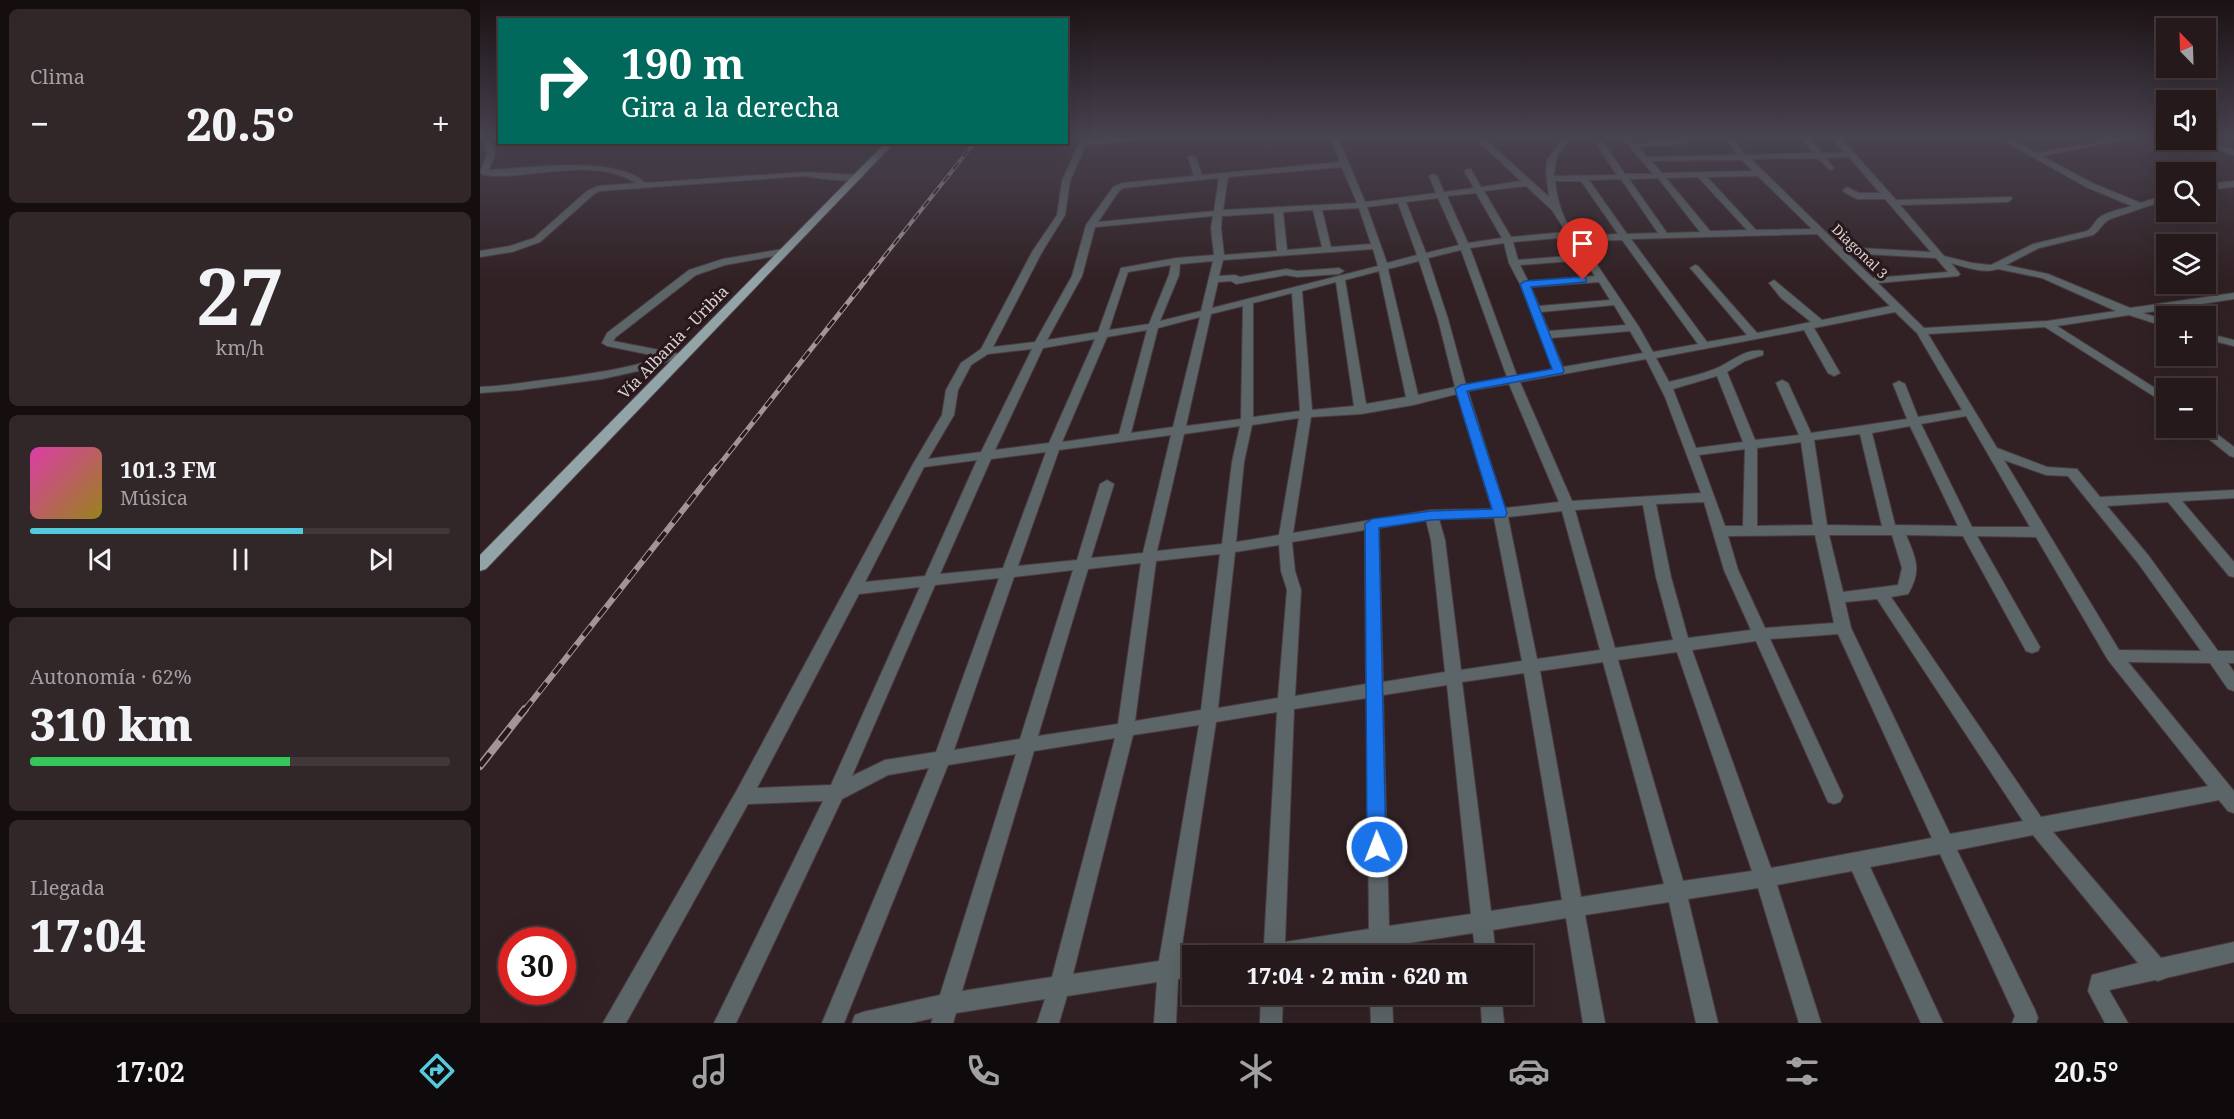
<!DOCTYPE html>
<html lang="es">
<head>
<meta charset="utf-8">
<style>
  :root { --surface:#25191b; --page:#312628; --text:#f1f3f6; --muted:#a3a0a3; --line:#42383a; --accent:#54cadd }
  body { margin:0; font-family:"Noto Serif",serif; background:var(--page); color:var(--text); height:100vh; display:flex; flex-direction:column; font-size:22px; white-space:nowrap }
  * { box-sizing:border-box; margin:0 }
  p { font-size:20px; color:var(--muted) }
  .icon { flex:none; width:33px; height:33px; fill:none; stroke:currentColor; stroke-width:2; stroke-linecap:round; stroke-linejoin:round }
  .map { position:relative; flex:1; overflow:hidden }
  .side { display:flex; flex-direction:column; gap:9px; padding:9px; background:#140e0f; width:480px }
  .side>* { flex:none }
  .guide { position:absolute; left:18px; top:18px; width:570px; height:126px; border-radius:0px; box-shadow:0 6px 24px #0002,0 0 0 2px var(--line); background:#00695c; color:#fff; overflow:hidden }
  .needle { width:39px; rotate:337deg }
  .buttons { position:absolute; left:1676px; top:18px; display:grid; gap:12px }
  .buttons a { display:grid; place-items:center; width:60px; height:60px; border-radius:0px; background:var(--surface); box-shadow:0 6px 24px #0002,0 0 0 2px var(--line); font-size:30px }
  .speed { position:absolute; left:18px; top:927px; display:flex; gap:12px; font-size:30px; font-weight:700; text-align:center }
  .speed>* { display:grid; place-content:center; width:78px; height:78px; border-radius:50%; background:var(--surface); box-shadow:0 6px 24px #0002,0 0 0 2px var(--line); line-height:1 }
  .speed .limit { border:9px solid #d22; background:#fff; color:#111 }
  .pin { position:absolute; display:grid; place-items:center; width:51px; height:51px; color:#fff; margin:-62px -26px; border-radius:50% 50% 50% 0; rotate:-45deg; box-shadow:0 0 6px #0007 }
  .pin .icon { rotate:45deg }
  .me { position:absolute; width:66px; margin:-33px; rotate:359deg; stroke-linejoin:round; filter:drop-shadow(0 0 4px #0008) }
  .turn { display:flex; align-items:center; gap:21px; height:126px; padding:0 24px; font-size:27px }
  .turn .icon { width:78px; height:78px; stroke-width:2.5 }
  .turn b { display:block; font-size:42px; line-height:51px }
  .big { font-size:45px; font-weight:800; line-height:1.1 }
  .side .card { flex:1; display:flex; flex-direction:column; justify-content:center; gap:9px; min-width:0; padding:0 21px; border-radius:9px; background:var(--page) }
  .side .dial { align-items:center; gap:0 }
  .dial b { font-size:78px; line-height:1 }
  .song { display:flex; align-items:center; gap:18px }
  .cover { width:72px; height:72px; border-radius:9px; background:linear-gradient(135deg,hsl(320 70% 55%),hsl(50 70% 35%)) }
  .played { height:6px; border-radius:3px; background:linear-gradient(90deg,var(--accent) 65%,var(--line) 65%) }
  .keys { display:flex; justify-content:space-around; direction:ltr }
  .heat { display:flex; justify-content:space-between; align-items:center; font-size:33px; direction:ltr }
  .charge { height:9px; border-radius:4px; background:linear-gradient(90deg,#34c759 62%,var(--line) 0) }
  .trip { position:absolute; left:702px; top:945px; width:351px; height:60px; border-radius:0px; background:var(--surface); box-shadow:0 6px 24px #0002,0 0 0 2px var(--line); font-weight:800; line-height:60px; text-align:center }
  .dock { display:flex; height:96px; justify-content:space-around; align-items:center; background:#0f0a0b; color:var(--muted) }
  .dock .icon { width:42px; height:42px }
  .dock .on { color:var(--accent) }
  .dock b { font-size:27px; color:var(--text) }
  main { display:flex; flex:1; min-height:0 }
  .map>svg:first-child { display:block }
</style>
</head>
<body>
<main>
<section class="side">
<div class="card"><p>Clima</p>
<div class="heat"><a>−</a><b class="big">20.5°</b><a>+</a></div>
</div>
<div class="card dial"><b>27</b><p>km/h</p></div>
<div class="card">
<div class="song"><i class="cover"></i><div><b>101.3 FM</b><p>Música</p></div></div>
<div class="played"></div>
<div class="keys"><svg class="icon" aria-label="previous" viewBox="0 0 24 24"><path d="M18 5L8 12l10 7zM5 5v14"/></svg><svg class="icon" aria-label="pause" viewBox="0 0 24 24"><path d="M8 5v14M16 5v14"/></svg><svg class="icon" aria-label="next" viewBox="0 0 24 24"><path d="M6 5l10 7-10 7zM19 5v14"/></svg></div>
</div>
<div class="card"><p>Autonomía · 62%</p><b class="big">310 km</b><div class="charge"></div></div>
<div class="card"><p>Llegada</p><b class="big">17:04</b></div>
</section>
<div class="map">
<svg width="1754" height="1023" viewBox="0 0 1754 1023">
  <rect width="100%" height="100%" fill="#312124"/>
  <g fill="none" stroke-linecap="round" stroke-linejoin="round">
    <defs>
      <path id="minor" d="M602 137H610L608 140 668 137 664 139 606 145 590 181 585 215 562 252 513 347 555 342 592 276 606 225 633 187 642 183 714 176 708 157 712 155 716 157 722 175 860 162 850 137H858L885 202 956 193 949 176 953 174 957 176 964 192 994 188 984 171 988 169H991L1001 187 1041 181 994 137H1003L1069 197 1066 173 1067 160 1084 137H1092L1077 155 1074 176 1137 175 1116 144 1120 142H1123L1145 174H1173L1141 137H1149L1154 143 1203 140 1207 142 1203 144 1158 147 1167 157 1258 155 1244 137H1252L1266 155 1334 153 1320 137H1328L1342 153H1365L1352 137H1360L1416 200 1531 197 1532 199 1528 202 1420 205 1464 256 1492 263 1511 265 1553 244 1607 231C1614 227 1614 221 1620 217 1629 211 1642 209 1652 206L1606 187 1517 137H1527L1556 153 1642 137H1659L1562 156 1612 183 1661 203 1686 194V200L1630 219C1622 223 1621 230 1613 235L1559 248 1526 265 1568 274 1650 308 1754 293V299L1663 313 1686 320V327L1649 315 1577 326 1686 395V404L1565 327 1448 334 1517 448 1567 467 1597 469 1620 497 1754 490V498L1702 501 1754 562V577L1749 576 1688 502 1627 506 1668 555 1738 651H1754V663H1748L1754 672V691L1748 689 1730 663 1648 662 1754 791V813L1748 811 1739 800 1573 832 1681 958 1754 942V962L1686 978 1678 981 1675 980 1629 990 1648 1023H1625L1608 991 1612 975 1658 963 1553 835 1477 850 1555 1010 1558 1018 1556 1023H1532L1535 1016 1460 854 1390 867 1463 1023H1441L1372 871 1297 885 1341 1023H1319L1278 888 1208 899 1238 1023H1216L1189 902 1105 915 1125 1023H1103L1086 918 1013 930 1016 956H996L993 933 909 946V956H889V949L848 956H769L772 949 784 945 797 712 736 722 700 958 712 956V976L698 979 696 1023H674L677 982 587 996 579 1023H557L565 999 476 1013 473 1023H451L453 1018 431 1023H372L375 1015 383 1012 460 995 536 754 468 765 364 1023H342L449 768 408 775 362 799 256 1023H234L343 801 268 804 146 1023H123L257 790 433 464 462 415 466 390 481 363 501 349 552 252 577 215 582 181ZM1369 157 1400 193H1379L1367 187 1363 190 1364 192 1377 199H1405L1451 252 1361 247 1271 159 1337 158 1350 170 1354 168 1346 158ZM1262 160 1273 171 1182 173 1171 161ZM862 167 877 203 743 210 748 177ZM1278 176 1332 229 1276 230 1227 177ZM1218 177 1267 230 1230 231 1186 178ZM739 178 734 211 618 222 639 191 644 188ZM1178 178 1220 232 1187 233 1149 179ZM1141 179 1178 233 1147 234 1109 180ZM1075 181H1101L1138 234C1127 234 1105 239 1096 233 1082 222 1077 197 1075 181ZM1046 186 1072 210 1086 232 1031 237 1004 191ZM996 193 1022 238 988 243 967 196ZM958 198 979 245 946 253 926 202ZM918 203 937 255 907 263 887 207ZM879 208 891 244 851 247 842 210ZM833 210 842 247 807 250 803 212ZM794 213 797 251 744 255 741 228 742 216ZM733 216 731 228 734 255 696 258 641 268 618 332 567 340 602 276 615 227ZM1337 234 1410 306 1342 320 1294 280 1289 283 1301 298 1331 322 1277 333 1218 266 1215 265 1210 268 1212 270 1267 335 1227 342 1151 239ZM1089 237 1101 255 1038 260 1033 242ZM1142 240 1218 344 1173 352 1159 327 1101 241ZM1024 243 1029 263 1040 284 1073 369 1037 376 990 248ZM893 249 898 266 732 308 738 282 751 281 756 284 806 275 817 277 859 274 864 271 859 268 817 271 806 269 760 277 755 275 739 276 743 260ZM981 250 1027 377 986 385 968 319 948 258ZM1367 253 1456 258 1468 272 1393 278ZM1104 260 1115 276 1048 281 1040 265ZM733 261 721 311 680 321 699 275 700 264ZM939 261 958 319 975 387 938 395 908 269ZM1471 263C1485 267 1504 274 1518 269L1562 278 1636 311 1567 321 1444 328 1398 283 1478 276 1480 274ZM691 265 689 275 669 324 629 330 648 272ZM899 271 926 397 886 404 865 280ZM856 282 874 406 832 410 822 291ZM1119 282 1130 300 1059 306 1051 287ZM812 293 820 411 773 417V303ZM1134 305 1146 325 1069 331 1061 312ZM763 306 761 419 706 426 731 314ZM1415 312 1437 333 1482 410 1438 417 1425 384 1419 381 1413 384 1427 419 1331 433 1308 383 1302 380 1296 383 1319 435 1275 440 1247 372 1265 361 1283 355V351C1265 348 1250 363 1235 369 1220 375 1204 378 1189 382L1176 358 1324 330 1348 373 1354 376 1360 373 1334 328ZM720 317 693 427 651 433 678 328ZM667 330 639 434 582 442 627 337ZM1150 331 1163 353 1083 367 1071 338ZM615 339 569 443 515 450 563 348ZM552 349 501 452 448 459 474 415 478 390 491 365 508 354ZM1166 359 1185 397 1221 493 1092 501 1040 382ZM1237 376 1263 442 1216 448 1193 389ZM1029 384 1079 502 1025 508 988 391ZM977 394 1012 509 951 510 813 533 831 417 881 414 933 405ZM1486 416 1550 527H1492L1441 424ZM819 418 799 535 756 542 764 462 772 425ZM760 426 752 462 742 544 677 551 704 434ZM1430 426 1478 526 1415 525 1392 433ZM1380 434 1402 526 1347 525 1334 440ZM691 435 663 553 611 558 634 484 627 480 620 484 597 560 538 566 579 450ZM1321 442 1333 525 1277 526V448ZM1265 449 1263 526H1245L1219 455ZM566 452 523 568 460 574 511 459ZM497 460 445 576 385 582 444 467ZM1524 460 1566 475 1588 476 1658 563 1721 651 1639 650ZM1224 502 1244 570 1271 630 1208 638 1191 577 1176 504ZM1163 505 1176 577 1193 640 1135 648 1095 510ZM1082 511 1120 650 1057 659 1028 517ZM1014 518 1042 661 981 670 965 540 959 519ZM946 520 951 540 965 672 903 682 899 528ZM885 530 886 684 815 696 821 590 815 571 812 542ZM1335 535 1354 623 1285 628 1258 570 1248 536ZM1349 535H1412L1422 568 1418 585 1363 592ZM1426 535 1483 536 1546 651 1552 653 1558 651 1560 647 1497 536 1556 537 1628 660 1728 786 1561 817 1411 597 1428 594C1442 571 1436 558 1426 535ZM799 545 801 571 807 590 798 698 738 708 755 552ZM740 554 721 710 655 721 676 561ZM661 563 638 724 558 736 608 569ZM593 570 540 739 474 750 534 577ZM519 578 456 752 405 760 372 776 455 585ZM440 587 351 785 277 788 379 594ZM1397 599 1543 821 1470 834 1371 628 1365 602ZM1358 634 1452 838 1291 868 1212 650 1276 641 1348 802 1354 804 1360 802 1363 796 1290 639ZM1197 652 1272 871 1203 881 1138 660ZM1123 662 1184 884 1101 897 1060 671ZM1044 673 1082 900 1011 911 982 682ZM967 685 991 914 909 926 903 695ZM887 698 889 929 805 942 814 709ZM719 725 679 961 593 974 653 735ZM635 738 572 977 482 991 554 751Z
        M1423 137H1432L1434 139 1430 141Z
        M4 139 11 141 15 155 9 170C47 168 137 155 165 183L324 172 379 175 383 177C371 184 339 178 324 176L120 191 113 195 60 242 32 252 0 257V251L30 246 54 238 107 191 118 186 156 183C112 155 51 181 3 175L0 172 7 155Z
        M1708 140H1718L1754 150V155Z
        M1754 181V187L1725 190V184Z
        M303 249 308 252 306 254 245 265 216 275 136 337 133 341 205 355V359H194L167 369 122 379 40 390 0 393V387C27 386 53 381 80 378 114 373 148 369 181 357L127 346 122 343 127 333 209 270 243 259Z
        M1725 333 1754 340V346L1725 339Z
        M1725 425 1754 447V457L1750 456 1715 428H1725Z
        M781 994H803L802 1023H780Z
        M890 994H912L913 1023H891Z
        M1000 994H1021L1024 1023H1002Z"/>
      <path id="major" d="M406 142H415L6 569 0 571V555Z"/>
    </defs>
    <use href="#minor" stroke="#4c3d40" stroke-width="2"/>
    <use href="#major" stroke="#4c3d40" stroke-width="2"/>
    <use href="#minor" fill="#5c6567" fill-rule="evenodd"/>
    <use href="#major" fill="#92a4a7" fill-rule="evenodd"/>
    <defs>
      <path id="rail-far3" d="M384 282 495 142"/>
      <path id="rail-far2" d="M236 469 385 281"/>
      <path id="rail-far1" d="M44 711 237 467"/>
      <path id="rail" d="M0 766 45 709"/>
    </defs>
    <use href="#rail-far3" stroke="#a29598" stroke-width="4"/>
    <use href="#rail-far2" stroke="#a29598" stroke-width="5"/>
    <use href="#rail-far1" stroke="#a29598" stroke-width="6"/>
    <use href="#rail" stroke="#a29598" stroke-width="8"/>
    <use href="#rail-far3" stroke="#27181b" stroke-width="2" stroke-dasharray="8" stroke-linecap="butt"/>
    <use href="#rail-far2" stroke="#27181b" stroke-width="3" stroke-dasharray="10" stroke-linecap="butt"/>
    <use href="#rail-far1" stroke="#27181b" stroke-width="4" stroke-dasharray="12" stroke-linecap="butt"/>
    <use href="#rail" stroke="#27181b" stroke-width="5" stroke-dasharray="16" stroke-linecap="butt"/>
  </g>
  <linearGradient id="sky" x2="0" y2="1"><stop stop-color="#1b1214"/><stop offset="0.49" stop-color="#484350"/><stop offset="1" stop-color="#484350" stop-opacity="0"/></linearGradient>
  <rect width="1754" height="280" fill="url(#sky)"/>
  <path fill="#1a73e8" stroke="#114b97" stroke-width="1.5" d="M1103 277 1106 278V282L1051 287 1084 371 1083 373 987 391 1027 513 1025 517 951 520 899 528 906 847 904 853 897 856 890 853 887 847 885 524 892 519 951 511 1012 509 975 389 981 385 1072 369 1040 284 1045 281Z"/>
  <g text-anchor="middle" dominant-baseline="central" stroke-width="6" stroke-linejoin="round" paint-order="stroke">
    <g font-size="14" fill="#dcd1d3" stroke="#27181b">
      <text transform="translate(1380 251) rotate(44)">Diagonal 3</text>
    </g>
    <g font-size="16" fill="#dcd1d3" stroke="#27181b">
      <text transform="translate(193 342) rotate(-46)">Vía Albania - Uribia</text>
    </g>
  </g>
</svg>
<div class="buttons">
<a><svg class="needle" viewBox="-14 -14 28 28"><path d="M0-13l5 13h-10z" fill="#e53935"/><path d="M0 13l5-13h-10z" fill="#a3a0a3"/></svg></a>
<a><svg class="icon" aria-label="sound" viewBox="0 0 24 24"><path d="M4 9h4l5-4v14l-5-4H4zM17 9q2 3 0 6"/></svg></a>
<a><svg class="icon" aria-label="search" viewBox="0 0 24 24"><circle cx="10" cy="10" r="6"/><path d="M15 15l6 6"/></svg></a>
<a><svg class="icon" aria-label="layers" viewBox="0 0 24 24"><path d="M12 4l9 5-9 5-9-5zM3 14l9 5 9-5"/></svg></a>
<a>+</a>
<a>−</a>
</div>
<div class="speed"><div class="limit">30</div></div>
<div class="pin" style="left:1103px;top:280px;background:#d93025"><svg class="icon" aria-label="arrive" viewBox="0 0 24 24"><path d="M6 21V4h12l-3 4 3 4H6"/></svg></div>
<svg class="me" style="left:897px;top:847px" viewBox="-20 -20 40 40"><circle r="17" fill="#1a73e8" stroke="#fff" stroke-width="3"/><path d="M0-11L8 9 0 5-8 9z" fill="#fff"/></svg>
<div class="trip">17:04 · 2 min · 620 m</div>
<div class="guide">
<div class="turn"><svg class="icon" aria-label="right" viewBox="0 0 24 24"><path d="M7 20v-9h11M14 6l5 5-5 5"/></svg><div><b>190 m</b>Gira a la derecha</div></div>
</div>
</div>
</main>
<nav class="dock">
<b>17:02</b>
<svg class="icon on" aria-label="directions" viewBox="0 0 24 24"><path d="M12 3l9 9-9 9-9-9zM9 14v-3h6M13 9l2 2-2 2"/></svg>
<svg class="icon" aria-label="music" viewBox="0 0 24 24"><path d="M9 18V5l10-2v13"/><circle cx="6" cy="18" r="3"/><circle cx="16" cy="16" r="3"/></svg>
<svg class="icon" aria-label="phone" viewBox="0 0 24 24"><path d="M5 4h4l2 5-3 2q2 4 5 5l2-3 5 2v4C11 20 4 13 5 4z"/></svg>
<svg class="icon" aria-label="climate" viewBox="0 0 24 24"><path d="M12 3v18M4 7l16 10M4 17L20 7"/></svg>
<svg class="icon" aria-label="car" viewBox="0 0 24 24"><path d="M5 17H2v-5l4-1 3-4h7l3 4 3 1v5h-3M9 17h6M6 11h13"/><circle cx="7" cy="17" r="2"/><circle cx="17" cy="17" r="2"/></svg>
<svg class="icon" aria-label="filters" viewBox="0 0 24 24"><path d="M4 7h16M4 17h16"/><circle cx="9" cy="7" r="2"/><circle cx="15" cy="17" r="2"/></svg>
<b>20.5°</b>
</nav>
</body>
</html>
